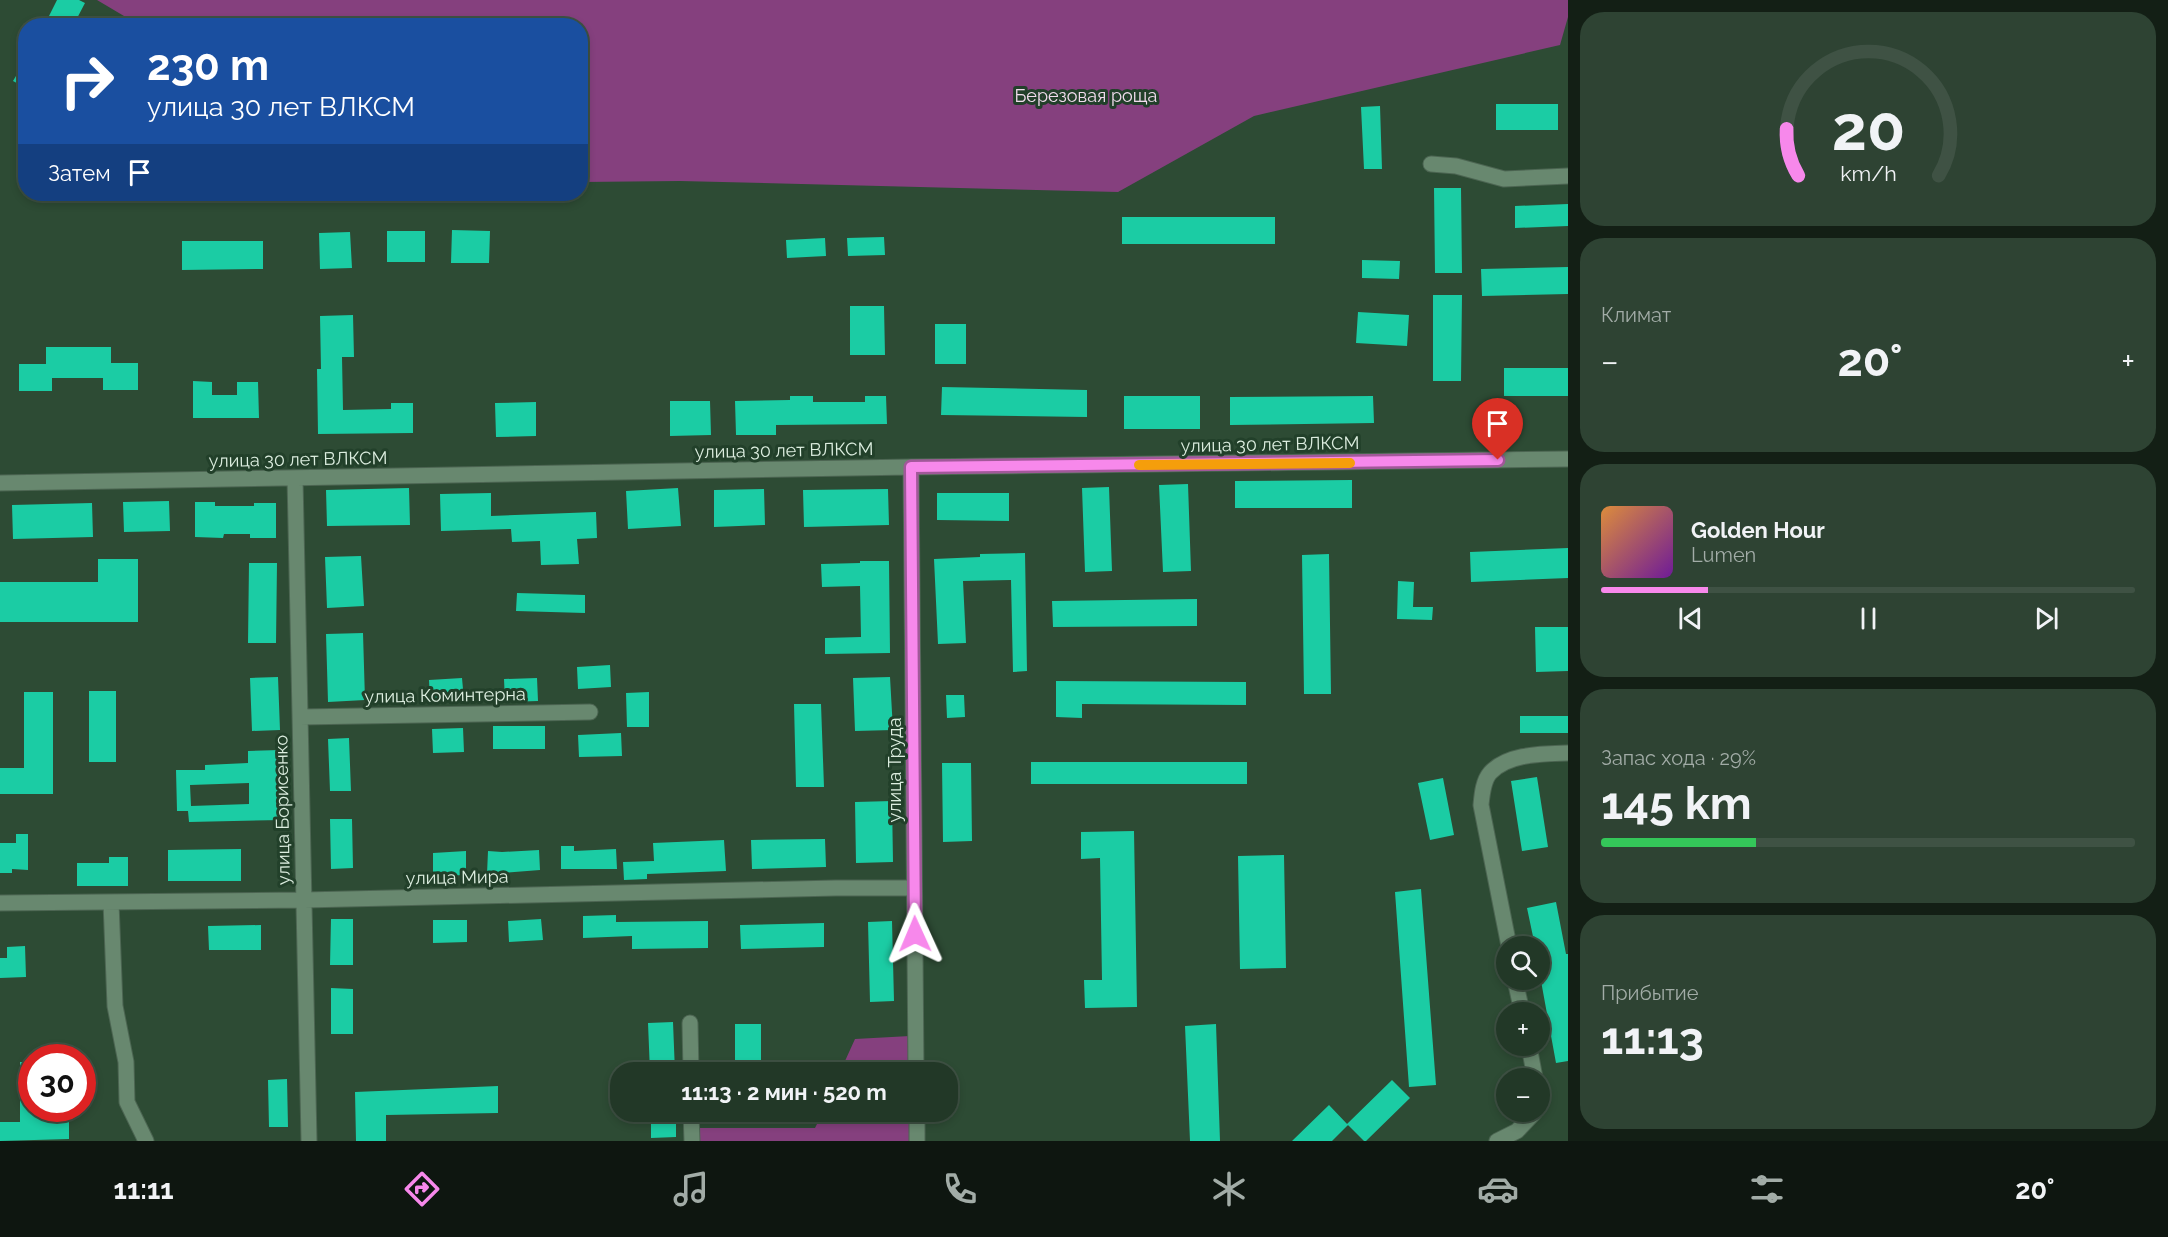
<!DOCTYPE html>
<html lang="ru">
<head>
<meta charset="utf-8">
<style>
  :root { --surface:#223827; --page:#2e4333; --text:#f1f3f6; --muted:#a2aca7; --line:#3f5244; --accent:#f788eb }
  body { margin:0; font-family:Raleway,sans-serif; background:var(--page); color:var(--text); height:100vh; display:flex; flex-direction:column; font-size:22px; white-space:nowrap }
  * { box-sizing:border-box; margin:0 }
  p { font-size:20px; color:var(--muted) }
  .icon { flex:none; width:33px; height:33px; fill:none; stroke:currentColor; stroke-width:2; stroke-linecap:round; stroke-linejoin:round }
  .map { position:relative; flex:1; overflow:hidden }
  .side { display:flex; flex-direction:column; gap:12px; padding:12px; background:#131f15; width:600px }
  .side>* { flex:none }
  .guide { position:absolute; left:18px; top:18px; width:570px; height:183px; border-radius:24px; box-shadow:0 3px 9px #0003,0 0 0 2px var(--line); background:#1a4fa0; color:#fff; overflow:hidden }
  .buttons { position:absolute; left:1496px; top:936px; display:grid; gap:12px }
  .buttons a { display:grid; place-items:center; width:54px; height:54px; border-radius:50%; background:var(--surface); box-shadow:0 3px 9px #0003,0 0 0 2px var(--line); font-size:30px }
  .speed { position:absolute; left:18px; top:1044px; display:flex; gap:12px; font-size:30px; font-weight:700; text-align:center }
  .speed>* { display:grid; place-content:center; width:78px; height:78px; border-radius:50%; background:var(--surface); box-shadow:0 3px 9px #0003,0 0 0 2px var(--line); line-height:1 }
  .speed .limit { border:9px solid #d22; background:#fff; color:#111 }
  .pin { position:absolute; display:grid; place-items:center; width:51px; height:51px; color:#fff; margin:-62px -26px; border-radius:50% 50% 50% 0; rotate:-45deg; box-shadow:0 0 6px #0007 }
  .pin .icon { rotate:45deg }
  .me { position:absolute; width:66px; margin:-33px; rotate:359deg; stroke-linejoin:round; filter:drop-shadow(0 0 4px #0008) }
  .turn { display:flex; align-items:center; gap:21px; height:126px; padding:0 30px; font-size:27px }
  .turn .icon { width:78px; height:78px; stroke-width:2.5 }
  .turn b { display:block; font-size:42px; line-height:51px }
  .then { display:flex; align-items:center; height:57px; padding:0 30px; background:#0003; gap:12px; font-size:22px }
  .big { font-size:45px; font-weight:700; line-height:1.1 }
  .side .widget { flex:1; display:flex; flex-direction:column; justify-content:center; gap:9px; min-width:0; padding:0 21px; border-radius:24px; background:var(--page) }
  .side .dial { align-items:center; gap:0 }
  .dial svg { height:156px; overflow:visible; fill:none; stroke:var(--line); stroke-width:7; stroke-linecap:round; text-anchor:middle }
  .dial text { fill:var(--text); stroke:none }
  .song { display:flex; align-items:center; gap:18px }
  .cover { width:72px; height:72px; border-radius:9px; background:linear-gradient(135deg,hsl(30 70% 55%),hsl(280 70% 35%)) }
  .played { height:6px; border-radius:3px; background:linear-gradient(90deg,var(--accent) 20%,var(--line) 20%) }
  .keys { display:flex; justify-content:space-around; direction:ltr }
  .heat { display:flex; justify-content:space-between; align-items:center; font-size:33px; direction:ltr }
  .charge { height:9px; border-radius:4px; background:linear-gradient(90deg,#34c759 29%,var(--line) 0) }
  .trip { position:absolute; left:610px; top:1062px; width:348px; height:60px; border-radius:24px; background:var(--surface); box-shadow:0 3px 9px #0003,0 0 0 2px var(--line); font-weight:700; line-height:60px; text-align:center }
  .tab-bar { display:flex; height:96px; justify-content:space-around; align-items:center; background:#0e1610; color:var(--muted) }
  .tab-bar .icon { width:42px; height:42px }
  .tab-bar .current { color:var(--accent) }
  .tab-bar b { font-size:27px; color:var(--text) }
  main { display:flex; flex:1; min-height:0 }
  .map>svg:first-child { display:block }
</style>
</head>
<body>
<main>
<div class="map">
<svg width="1568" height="1141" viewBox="0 0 1568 1141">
  <rect width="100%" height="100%" fill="#2d4b34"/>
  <path fill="#85407e" d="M97 0H1568V17L1560 45 1254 116 1118 192 680 181 581 182 580 26 128 25 124 16Z
    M910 1036V1072H840L855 1039Z
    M823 1112H911V1141H699L698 1128H815Z"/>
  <path fill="#1bcca4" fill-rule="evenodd" d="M57 0H79L85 3 73 26H44Z
    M26 59V88L13 81Z
    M1496 104H1558V130H1496Z
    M1380 106 1382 169H1364L1361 107Z
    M1434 188H1461L1462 273H1435Z
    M1568 204V226L1515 228V206Z
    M1122 217H1275V244H1122Z
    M452 230 490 231 489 263H451Z
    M387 231H425V262H387Z
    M350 232 352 268 320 269 319 233Z
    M884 237 885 255 848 256 847 238Z
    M825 238 826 256 787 258 786 240Z
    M182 241H263V269L182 270Z
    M1362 260 1400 261 1399 279 1362 278Z
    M1568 267V294L1482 296 1481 269Z
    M1433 295H1462L1461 381H1433Z
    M850 306H884L885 355H850Z
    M1358 312 1409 315 1407 346 1356 343Z
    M353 315 354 357H342L343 410 391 409V403H413V433L318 434 317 369H321L320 316Z
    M935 324H966V364H935Z
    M46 347H111V363H138V390H103V378H52V391H19V364H46Z
    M1504 368H1568V396H1504Z
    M193 381 212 382V395H237V382H258L259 418H193Z
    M942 387 1087 390V417L941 415Z
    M790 396H813V402H865V396H886L887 424 776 425V435H736L735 401 790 400Z
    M1124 396H1200V429H1124Z
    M1373 396 1374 423 1230 425V397Z
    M670 401H710L711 435 670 436Z
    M536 402V436L496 437 495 403Z
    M1352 480V508H1235V481Z
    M1188 484 1191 571 1163 572 1159 485Z
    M1109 487 1112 571 1085 572 1082 488Z
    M409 488 410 525 327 526 326 490Z
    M678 488 681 526 628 529 626 491Z
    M764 489 765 525 714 527V490Z
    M888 489 889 525 804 527 803 490Z
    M491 493V516L596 512 597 538 577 539 579 564 541 565 540 541 512 542 511 529 441 531 440 494Z
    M937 493H1009V521L937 520Z
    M169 501 170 531 124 532 123 502Z
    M195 502H215V506H254V503H276V538H250V534H224L223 538 195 537Z
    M92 503 93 537 13 539 12 505Z
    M1568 548V578L1471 582 1470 552Z
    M1025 553 1027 671 1013 672 1011 580 963 581 966 643 938 644 934 559 980 557V554Z
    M1329 554 1331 694H1304L1302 555Z
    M361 556 364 606 327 608 325 557Z
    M98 559H138V622H0V582H98Z
    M860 561H889L890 653 825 654V638L861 637 860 586 822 587 821 564 860 563Z
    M249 563H277L276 643H248Z
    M1398 581 1414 582 1413 607H1433L1432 620 1397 619Z
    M517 593 585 595V613L516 611Z
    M1197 599V626L1053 627 1052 601Z
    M1535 627H1568V671L1536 672Z
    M363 633 365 700 328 702 326 634Z
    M610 665 611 687 578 689 577 667Z
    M278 677 280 730 252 731 250 678Z
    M890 677 893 730 855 731 853 678Z
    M462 678 464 700 430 702 429 680Z
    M537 678 538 701 505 702 504 679Z
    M1056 681 1246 682V705L1082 704V718L1056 717Z
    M89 691H116V762H89Z
    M24 692H53V794H0V768H24Z
    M649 692V727H627L626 693Z
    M946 695H964L965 717 947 718Z
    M794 704H821L824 787H796Z
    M1520 716H1568V733H1520Z
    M493 726H545V749H493Z
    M463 728 464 752 433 753 432 729Z
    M621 733 622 756 579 757 578 735Z
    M349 738 351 791H330L328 739Z
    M280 750 282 820 189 822 188 811H177L176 770H205V765L248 763V751ZM249 783V804L191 806 190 785Z
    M1031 762H1247V784H1031Z
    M942 763H971L972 841 943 842Z
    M1537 777 1548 847 1522 851 1511 781Z
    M1443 778 1454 835 1430 840 1418 783Z
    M892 801 893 862 856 863 855 802Z
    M330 819H352L353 868 331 869Z
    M1134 831 1137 1007 1085 1008 1084 980H1102L1100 858 1081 859V832Z
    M16 834H28V870L12 869V873H0V843H16Z
    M825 839 826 867 752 869 751 840Z
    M724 840 726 871 647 874V879L624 880 623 862 654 861 653 843Z
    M561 846H574V851L616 849 617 869H561Z
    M241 849V881H168V850Z
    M539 850 540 870 502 873V874H487L488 851 502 852Z
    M466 851V875L433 876V853Z
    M1284 855 1286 968 1240 969 1238 856Z
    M109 857H128V886H77V863H109Z
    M1421 889 1436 1085 1409 1087 1395 892Z
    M1556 902 1566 954H1568V1061L1556 1063 1539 970V946H1535L1527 908Z
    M616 915V922L708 921V948L632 949V936L583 938V916Z
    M331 919H353V965H330Z
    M541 919 543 940 509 942 508 921Z
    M433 920H467V942L433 943Z
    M892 921 894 1001 870 1002 868 922Z
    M824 923V947L741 949 740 925Z
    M261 925V950H209L208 926Z
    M25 946 26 977 0 978V958H7V947Z
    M331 988 353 989V1034H331Z
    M673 1022 675 1072H650L648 1023Z
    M735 1024H761V1072H735Z
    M1216 1024 1220 1141H1190L1185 1026Z
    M20 1062H32V1108L69 1110V1139L0 1141V1122H20Z
    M287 1079 288 1127H269L268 1080Z
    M1392 1080 1410 1098 1366 1141H1364L1347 1124Z
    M498 1086V1113L386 1115V1141H356L355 1092Z
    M1329 1105 1348 1125 1332 1141H1292Z
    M651 1112H676V1137L651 1138Z"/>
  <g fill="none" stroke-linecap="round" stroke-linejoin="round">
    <defs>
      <path id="minor" d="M1431 164 1456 166 1504 179 1568 176
        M911 467 916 1072
        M295 478 309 1141
        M0 483 911 467 1568 459
        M300 717 590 712
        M111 902 115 1006 126 1062 127 1102 146 1141
        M0 903 304 900 836 888H914
        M1509 946 1481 805C1482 795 1483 781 1490 773 1508 753 1544 754 1568 753
        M1515 980 1522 1012
        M690 1023 691 1072
        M1529 1046 1535 1078
        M691 1112 692 1141
        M917 1112V1141
        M1497 1141 1517 1131 1535 1112"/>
    </defs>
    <use href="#minor" stroke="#4c6552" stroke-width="17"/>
    <use href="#minor" stroke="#68886f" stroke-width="15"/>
  </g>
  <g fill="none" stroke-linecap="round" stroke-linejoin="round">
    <defs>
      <path id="route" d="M915 934 911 467 1498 460"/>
    </defs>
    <use href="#route" stroke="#a15899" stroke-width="15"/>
    <use href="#route" stroke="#f788eb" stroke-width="10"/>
    <path stroke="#f59e0b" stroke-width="10" d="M1139 465 1350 463"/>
  </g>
  <g text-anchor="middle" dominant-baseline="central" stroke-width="6" stroke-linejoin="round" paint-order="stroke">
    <g font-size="18" fill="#f2dcee" stroke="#22402a">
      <text x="1086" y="95">Березовая роща</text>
    </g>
    <g font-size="18" fill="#ddeee0" stroke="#22402a">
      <text transform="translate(1270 444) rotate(-1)">улица 30 лет ВЛКСМ</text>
      <text transform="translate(784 450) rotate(-1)">улица 30 лет ВЛКСМ</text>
      <text transform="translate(298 459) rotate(-1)">улица 30 лет ВЛКСМ</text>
      <text transform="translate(445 695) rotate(-1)">улица Коминтерна</text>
      <text transform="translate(894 770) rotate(-90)">улица Труда</text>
      <text transform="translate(282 810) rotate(-91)">улица Борисенко</text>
      <text transform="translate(457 877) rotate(-1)">улица Мира</text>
    </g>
  </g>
</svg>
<div class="buttons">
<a><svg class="icon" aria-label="search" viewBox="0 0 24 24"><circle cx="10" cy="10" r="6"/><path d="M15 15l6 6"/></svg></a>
<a>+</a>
<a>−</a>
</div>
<div class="speed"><div class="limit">30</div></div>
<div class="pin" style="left:1498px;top:460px;background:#d93025"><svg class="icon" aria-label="arrive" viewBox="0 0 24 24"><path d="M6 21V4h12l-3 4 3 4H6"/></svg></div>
<svg class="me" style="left:915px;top:934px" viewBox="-20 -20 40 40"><path d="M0-17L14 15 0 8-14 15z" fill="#f788eb" stroke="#fff" stroke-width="4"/></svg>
<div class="trip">11:13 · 2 мин · 520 m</div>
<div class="guide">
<div class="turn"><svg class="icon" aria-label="right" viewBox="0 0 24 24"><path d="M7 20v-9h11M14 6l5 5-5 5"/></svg><div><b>230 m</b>улица 30 лет ВЛКСМ</div></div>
<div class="then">Затем<svg class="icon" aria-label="arrive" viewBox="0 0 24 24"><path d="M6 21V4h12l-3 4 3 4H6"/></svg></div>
</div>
</div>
<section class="side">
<div class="widget dial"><svg viewBox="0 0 100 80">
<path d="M14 69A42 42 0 1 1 86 69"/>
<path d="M14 69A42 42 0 0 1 8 45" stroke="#f788eb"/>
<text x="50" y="56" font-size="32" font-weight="700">20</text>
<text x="50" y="72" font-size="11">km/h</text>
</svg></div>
<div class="widget"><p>Климат</p>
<div class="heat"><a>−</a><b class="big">20°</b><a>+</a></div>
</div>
<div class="widget">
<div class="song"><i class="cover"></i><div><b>Golden Hour</b><p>Lumen</p></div></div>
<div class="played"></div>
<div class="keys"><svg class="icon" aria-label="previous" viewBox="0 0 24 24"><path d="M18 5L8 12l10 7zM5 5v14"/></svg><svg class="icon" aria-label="pause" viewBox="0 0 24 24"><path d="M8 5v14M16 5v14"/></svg><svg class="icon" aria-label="next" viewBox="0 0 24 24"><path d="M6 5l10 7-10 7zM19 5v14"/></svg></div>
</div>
<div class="widget"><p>Запас хода · 29%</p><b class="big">145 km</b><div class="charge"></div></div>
<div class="widget"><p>Прибытие</p><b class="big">11:13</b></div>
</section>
</main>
<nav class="tab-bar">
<b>11:11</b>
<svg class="icon current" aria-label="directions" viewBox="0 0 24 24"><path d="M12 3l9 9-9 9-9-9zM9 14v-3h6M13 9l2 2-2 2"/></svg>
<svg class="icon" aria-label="music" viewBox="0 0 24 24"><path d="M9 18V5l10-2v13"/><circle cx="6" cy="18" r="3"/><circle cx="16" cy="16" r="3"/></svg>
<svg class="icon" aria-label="phone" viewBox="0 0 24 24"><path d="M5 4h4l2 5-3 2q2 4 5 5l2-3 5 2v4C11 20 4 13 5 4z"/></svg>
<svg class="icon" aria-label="climate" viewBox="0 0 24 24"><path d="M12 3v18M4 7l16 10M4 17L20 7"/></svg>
<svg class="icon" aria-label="car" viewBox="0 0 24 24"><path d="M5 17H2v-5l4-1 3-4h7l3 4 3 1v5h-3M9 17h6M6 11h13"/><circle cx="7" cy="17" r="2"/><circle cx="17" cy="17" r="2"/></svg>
<svg class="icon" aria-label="filters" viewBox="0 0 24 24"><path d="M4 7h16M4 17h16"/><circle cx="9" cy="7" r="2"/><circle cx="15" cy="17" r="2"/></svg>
<b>20°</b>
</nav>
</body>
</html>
